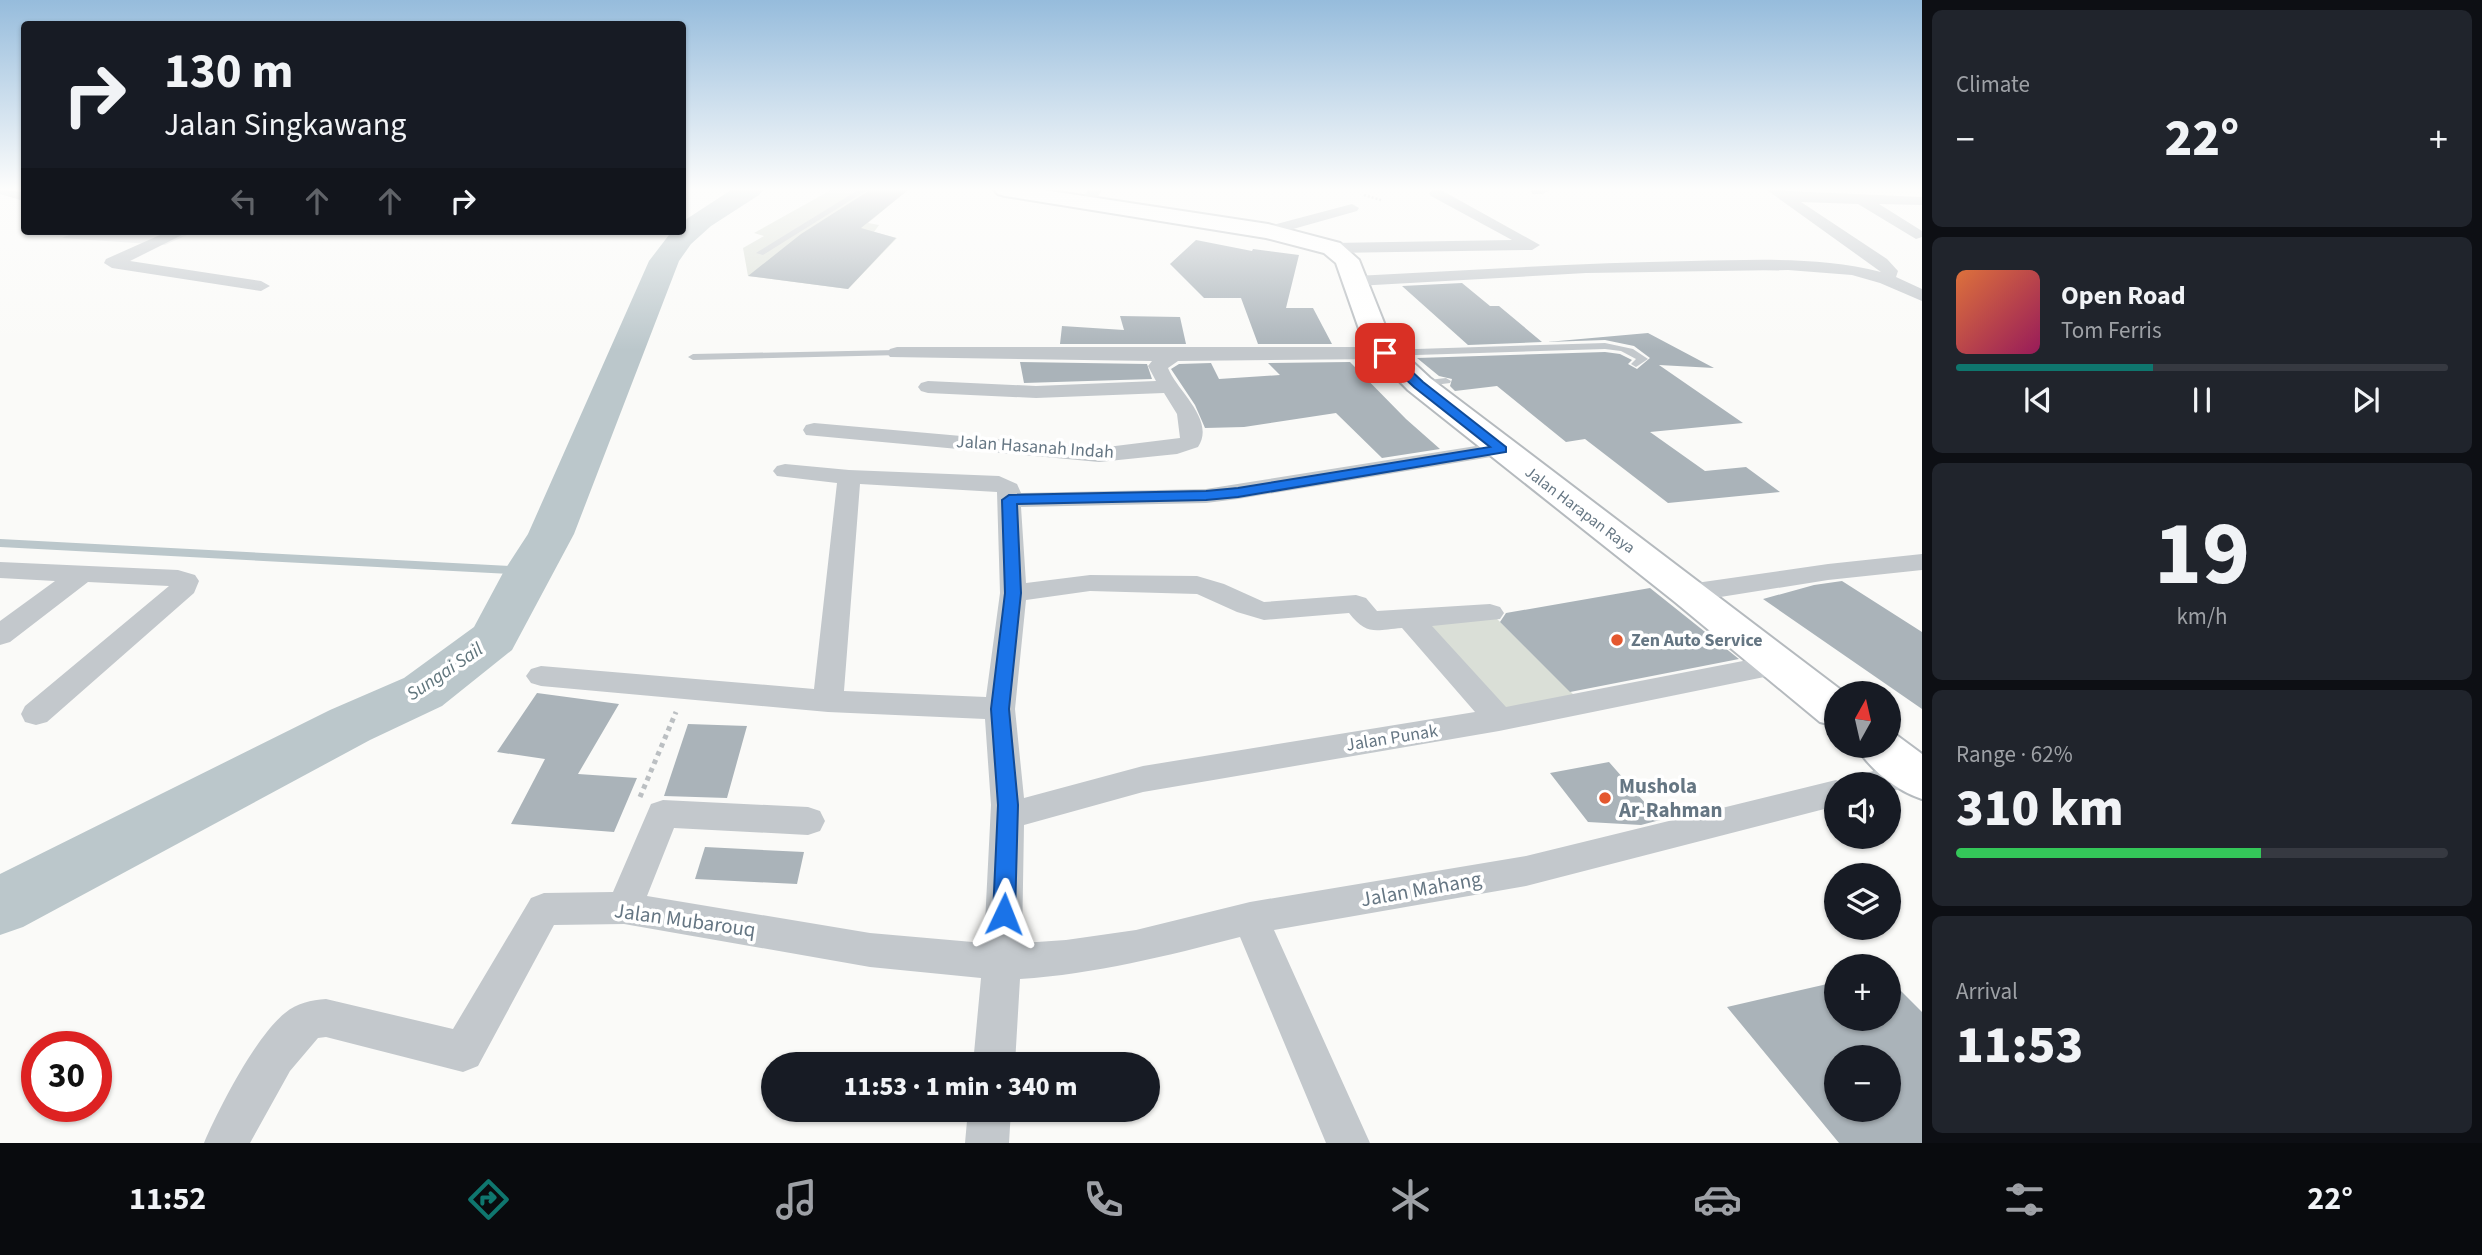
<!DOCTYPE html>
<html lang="en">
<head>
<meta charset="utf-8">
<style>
  :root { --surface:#171b24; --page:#20242c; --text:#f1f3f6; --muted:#9ea1a6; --line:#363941; --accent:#0f766e }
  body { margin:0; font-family:"Source Sans 3",sans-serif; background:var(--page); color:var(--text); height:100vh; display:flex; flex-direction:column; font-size:26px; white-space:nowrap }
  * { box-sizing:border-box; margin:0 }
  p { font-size:23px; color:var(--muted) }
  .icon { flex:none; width:38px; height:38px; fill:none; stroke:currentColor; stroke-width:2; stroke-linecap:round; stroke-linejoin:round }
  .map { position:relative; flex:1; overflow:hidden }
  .side { display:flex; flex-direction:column; gap:10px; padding:10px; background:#0d0f14; width:560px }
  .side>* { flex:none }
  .banner { position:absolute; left:21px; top:21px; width:665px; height:214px; border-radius:7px; box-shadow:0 2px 5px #0004; background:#171b24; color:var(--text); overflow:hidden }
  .needle { width:46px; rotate:8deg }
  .controls { position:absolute; left:1824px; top:681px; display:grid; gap:14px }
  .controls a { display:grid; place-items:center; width:77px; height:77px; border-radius:50%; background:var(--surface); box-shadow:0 2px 5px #0004; font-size:35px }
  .speed { position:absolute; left:21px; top:1031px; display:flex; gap:14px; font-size:35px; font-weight:700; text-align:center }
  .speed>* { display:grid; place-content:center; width:91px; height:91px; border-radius:50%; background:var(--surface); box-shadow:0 2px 5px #0004; line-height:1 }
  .speed .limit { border:10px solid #d22; background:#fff; color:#111 }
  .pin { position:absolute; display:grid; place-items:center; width:60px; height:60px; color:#fff; margin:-30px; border-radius:14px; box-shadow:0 4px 10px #0006 }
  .me { position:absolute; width:77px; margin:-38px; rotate:2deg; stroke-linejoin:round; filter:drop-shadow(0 0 5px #0008) }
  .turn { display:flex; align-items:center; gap:24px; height:147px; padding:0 28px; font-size:32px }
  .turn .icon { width:91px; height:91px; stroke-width:2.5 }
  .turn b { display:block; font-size:49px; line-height:60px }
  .lanes { display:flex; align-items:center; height:66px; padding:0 28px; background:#0003; justify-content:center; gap:35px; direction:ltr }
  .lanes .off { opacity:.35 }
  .big { font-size:52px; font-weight:800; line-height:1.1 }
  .side .card { flex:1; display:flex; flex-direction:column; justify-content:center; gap:10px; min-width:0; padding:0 24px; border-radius:10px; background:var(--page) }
  .side .dial { align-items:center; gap:0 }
  .dial b { font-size:91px; line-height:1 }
  .song { display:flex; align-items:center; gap:21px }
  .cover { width:84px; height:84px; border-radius:10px; background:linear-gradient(135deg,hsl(20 70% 55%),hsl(330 70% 35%)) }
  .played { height:7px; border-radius:4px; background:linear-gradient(90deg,var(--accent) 40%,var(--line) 40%) }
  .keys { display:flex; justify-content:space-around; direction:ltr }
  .heat { display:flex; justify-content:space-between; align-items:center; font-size:38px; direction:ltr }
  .charge { height:10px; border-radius:5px; background:linear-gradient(90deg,#34c759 62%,var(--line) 0) }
  .trip { position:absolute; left:761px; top:1052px; width:399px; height:70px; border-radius:35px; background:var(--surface); box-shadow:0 2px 5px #0004; font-weight:800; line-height:70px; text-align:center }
  .menu { display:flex; height:112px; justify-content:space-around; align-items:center; background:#090b0e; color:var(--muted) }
  .menu .icon { width:49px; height:49px }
  .menu .selected { color:var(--accent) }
  .menu b { font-size:32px; color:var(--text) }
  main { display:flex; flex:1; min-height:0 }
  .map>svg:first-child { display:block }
</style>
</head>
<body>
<main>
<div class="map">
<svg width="1922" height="1143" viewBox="0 0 1922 1143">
  <rect width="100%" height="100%" fill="#fafaf8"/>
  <path fill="#e8e9e9" d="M78 231H196L165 245 62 238Z"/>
  <path fill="#dadfd7" d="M831 190H908L868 223 879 225 874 232 897 238 848 289 748 276 743 248 764 236 754 233Z
    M1493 615 1577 698 1503 711 1428 625Z"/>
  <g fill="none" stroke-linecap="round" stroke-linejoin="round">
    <path stroke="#bbc7cb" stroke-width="8" d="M0 543 528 571"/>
    <path fill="#bbc7cb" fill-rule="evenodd" d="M731 190H763L759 195 711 226 691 244 679 261 574 534 512 650 442 706 370 740 23 927 0 935V874L330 710 404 678 474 627 504 571 528 534 649 261 672 231H682V222Z"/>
  </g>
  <path fill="#aab3b9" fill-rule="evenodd" d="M870 190H908L861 228 896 238 848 289 748 276 801 234Z
    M1196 240 1252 251 1253 249 1299 255 1286 308H1313L1332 344H1258L1241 298H1204L1170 264Z
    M1462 283 1490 306H1499L1542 342 1468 345 1402 286Z
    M1120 316 1180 317 1186 344H1060L1062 326 1124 330Z
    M1648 333 1714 368 1659 365 1743 423 1650 432 1705 471 1746 467 1780 492 1668 503 1585 439 1566 442 1497 386 1455 391 1450 386 1452 379 1439 376 1417 358 1605 352 1620 354 1632 360 1628 364 1637 369 1650 358 1634 346 1605 340 1547 342Z
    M1020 362 1147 364 1152 379 1024 383Z
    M1350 362 1406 419 1440 449 1382 458 1336 413 1244 427 1205 428 1195 405 1171 369 1179 364 1211 363 1219 379 1280 375 1268 363Z
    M1842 581 1922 632V709L1763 599 1814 585Z
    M1650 588 1739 659 1570 692 1500 622 1506 613Z
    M537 693 619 704 578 774 637 778 614 832 511 824 545 759 497 752Z
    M688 724 747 726 727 798 664 796Z
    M1609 762 1660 820 1641 825 1588 822 1550 773Z
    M705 847 804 852 797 884 695 879Z
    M1888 978 1922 1012V1143H1839L1727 1007 1836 982V1018H1888ZM1836 1057H1888V1110H1836Z"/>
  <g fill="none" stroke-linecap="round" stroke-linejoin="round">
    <defs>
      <path id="primary" d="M994 190H1044L1268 224 1340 243 1359 260 1392 343 1430 378 1845 693H1836V726L1820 722 1675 602 1408 390 1365 346 1336 263 1324 253 1266 238 1005 196 998 194Z
        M1888 731 1895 734 1922 754V799C1897 791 1869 769 1856 746H1888Z"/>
    </defs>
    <use href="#primary" stroke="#b5babe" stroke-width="4"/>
    <path stroke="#bbbfc2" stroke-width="2.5" stroke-dasharray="2 2" stroke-linecap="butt" d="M1364 195 1381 200"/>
    <path stroke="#bbbfc2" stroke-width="5" stroke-dasharray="4.5 4.5" stroke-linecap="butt" d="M640 797 676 712"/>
    <path fill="#c3c8cc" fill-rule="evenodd" d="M858 190H867L763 255 756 253Z
      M1605 343 1633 349 1648 359 1636 367 1631 364 1636 359 1621 351 1605 349 1385 356 1380 353 1385 350Z
      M897 350 902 353 901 355 693 360 688 357 693 354Z
      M1446 378 1451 381 1450 383 1419 387 1414 384 1419 381Z"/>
    <path fill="#c3c8cc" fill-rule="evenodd" d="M0 190 24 192V201L0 194Z
      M1088 190H1102L1092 206 1087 207 1080 203Z
      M1432 190H1441L1540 245 1532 250 1332 253 1324 248 1332 243 1512 240 1431 196 1429 193Z
      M1531 190H1550L1543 194H1532Z
      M1767 190 1922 197V205L1879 204 1922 231V237L1916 239 1858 204 1801 202 1887 259 1898 271 1896 277 1922 289V301L1880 283 1852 275 1788 270 1586 273 1356 286 1347 281 1356 276C1468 270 1579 263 1691 261 1754 260 1819 256 1881 272Z
      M1352 204 1359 208 1357 211 1268 236 1260 231 1262 228Z
      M169 231H190L130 261 261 281 270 286 261 291 112 268 104 263 106 259Z
      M897 347H1385L1395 353 1385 359 1178 361 1168 368C1177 391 1216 420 1198 447L1177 454 1099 462 806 435 803 430 806 425 814 423 1099 448 1180 438 1177 414 1164 393 1036 398 928 393 921 391 918 387 921 383 928 381 1036 386 1156 381 1148 366 1152 361 890 357 887 353 890 349Z
      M1501 442 1509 444 1512 449 1509 454 1238 499 1206 503 1021 507 1026 583 1090 575 1197 576 1224 584 1264 602 1356 595 1366 598 1377 611 1490 604 1500 607 1504 613 1500 619 1432 626 1506 707 1779 654 1789 657 1794 664 1789 671 1779 674 1499 731 1143 792 1024 825 1022 943 1066 940 1136 930 1250 902 1526 856 1836 780 1848 784H1836V806L1526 886 1274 930 1370 1143H1326L1240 937C1166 956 1096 974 1020 979L1015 1064H973L981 978 870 967 624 924 554 925 478 1066 463 1072 326 1037 318 1038 290 1071 250 1143H204C219 1108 256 1036 285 1013 297 1003 311 1000 326 999L453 1029 531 898 544 893 613 892 651 804 663 800 808 807 820 811 825 821 820 831 808 835 674 828 647 896 870 933 984 943 991 805 985 719 828 712 541 686 531 683 526 676 531 669 541 666 814 689 837 483 777 476 773 471 777 466 785 464 849 470 999 476 1017 484 1021 493 1206 489ZM860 484 997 492 1000 593 986 697 844 691ZM1090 591 1197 594 1237 612 1264 620 1349 613C1367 636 1375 630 1402 628L1475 712 1143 766 1024 798 1015 709 1026 600Z
      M1922 554V570L1828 580 1689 602 1679 599 1676 593 1679 587 1689 584 1828 564Z
      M0 562 178 570 195 575 199 581 194 593 47 722 36 725 25 722 21 714 25 706 169 586 88 582 10 642 0 645V621L55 581 0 578Z
      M1913 760 1922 763V783L1888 792V784H1855L1859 775Z
      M968 1110H1011L1009 1143H965Z"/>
    <use href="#primary" fill="#fff" fill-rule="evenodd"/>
  </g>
  <linearGradient id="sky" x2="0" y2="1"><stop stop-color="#96bcdc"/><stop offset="0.54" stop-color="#fdfdfc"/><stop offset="1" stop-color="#fdfdfc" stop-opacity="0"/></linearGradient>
  <rect width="1922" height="350" fill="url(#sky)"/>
  <path fill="#1a73e8" stroke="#114b97" stroke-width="2" d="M1381 351H1390L1423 382 1506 447V452L1238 497 1206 500 1017 504 1021 593 1009 709 1018 805 1015 914 1012 921 1004 923 996 921 993 914 998 805 991 709 1005 593 1002 500 1009 495 1206 491 1238 488 1490 447 1414 387 1381 356Z"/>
  <g fill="#e4572e" stroke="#fff" stroke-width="2.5">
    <circle cx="1617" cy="640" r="7"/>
    <circle cx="1605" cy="798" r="7"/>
  </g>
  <g text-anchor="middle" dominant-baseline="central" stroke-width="7" stroke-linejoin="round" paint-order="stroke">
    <g font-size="16" fill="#657683" stroke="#fff">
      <text transform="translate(1580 510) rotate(37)">Jalan Harapan Raya</text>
    </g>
    <g font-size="18" fill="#657683" stroke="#fff">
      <text transform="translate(1035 447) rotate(4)">Jalan Hasanah Indah</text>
      <text transform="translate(1392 738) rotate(-9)">Jalan Punak</text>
    </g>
    <g font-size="18" font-weight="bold" fill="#657683" stroke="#fff" text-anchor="start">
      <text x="1631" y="640">Zen Auto Service</text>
    </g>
    <g font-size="19" font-style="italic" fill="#60757c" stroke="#fff">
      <text transform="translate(445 672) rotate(-34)">Sungai Sail</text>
    </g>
    <g font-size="21" font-weight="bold" fill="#657683" stroke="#fff" text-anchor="start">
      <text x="1619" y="786">Mushola<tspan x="1619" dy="24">Ar-Rahman</tspan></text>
    </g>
    <g font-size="21" fill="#657683" stroke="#fff">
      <text transform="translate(1421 889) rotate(-10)">Jalan Mahang</text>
      <text transform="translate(685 920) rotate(8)">Jalan Mubarouq</text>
    </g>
  </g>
</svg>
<div class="controls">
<a><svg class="needle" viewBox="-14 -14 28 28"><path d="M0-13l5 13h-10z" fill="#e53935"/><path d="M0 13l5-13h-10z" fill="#9ea1a6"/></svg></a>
<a><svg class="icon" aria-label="sound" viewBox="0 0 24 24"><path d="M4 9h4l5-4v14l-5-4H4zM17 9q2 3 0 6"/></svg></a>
<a><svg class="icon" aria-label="layers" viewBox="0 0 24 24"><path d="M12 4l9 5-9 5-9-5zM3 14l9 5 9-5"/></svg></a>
<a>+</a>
<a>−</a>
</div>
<div class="speed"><div class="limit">30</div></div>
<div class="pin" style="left:1385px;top:353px;background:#d93025"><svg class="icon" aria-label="arrive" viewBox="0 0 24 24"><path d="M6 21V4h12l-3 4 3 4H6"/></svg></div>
<svg class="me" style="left:1004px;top:914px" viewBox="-20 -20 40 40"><path d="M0-17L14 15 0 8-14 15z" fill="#1a73e8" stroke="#fff" stroke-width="4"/></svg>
<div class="trip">11:53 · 1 min · 340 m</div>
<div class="banner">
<div class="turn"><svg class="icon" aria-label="right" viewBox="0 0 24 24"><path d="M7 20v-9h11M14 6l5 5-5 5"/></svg><div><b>130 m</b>Jalan Singkawang</div></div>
<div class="lanes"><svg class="icon off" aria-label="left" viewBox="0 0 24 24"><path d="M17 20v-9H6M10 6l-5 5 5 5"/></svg><svg class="icon off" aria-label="ahead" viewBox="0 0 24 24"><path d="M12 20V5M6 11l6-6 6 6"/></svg><svg class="icon off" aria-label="ahead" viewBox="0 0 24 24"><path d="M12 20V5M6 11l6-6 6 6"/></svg><svg class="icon" aria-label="right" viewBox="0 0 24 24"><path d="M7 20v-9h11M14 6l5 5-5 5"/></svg></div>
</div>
</div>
<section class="side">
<div class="card"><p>Climate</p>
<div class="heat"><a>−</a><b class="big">22°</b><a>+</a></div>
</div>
<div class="card">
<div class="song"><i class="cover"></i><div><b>Open Road</b><p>Tom Ferris</p></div></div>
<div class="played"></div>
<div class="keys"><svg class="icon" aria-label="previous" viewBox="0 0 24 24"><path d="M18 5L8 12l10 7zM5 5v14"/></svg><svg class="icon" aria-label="pause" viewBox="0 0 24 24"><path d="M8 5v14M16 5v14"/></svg><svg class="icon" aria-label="next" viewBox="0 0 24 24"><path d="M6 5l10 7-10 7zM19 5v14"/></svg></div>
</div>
<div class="card dial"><b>19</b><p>km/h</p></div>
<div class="card"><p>Range · 62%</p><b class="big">310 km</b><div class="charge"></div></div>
<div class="card"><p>Arrival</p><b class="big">11:53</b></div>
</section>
</main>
<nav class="menu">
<b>11:52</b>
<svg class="icon selected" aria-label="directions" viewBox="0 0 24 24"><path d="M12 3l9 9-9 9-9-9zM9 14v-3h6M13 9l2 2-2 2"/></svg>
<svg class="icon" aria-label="music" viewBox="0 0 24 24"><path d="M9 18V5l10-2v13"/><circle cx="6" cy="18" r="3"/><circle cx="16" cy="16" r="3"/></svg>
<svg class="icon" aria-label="phone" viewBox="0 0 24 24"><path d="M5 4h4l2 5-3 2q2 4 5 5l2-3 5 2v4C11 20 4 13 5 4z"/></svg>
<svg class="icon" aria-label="climate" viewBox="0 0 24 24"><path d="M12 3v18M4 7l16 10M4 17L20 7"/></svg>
<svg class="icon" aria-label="car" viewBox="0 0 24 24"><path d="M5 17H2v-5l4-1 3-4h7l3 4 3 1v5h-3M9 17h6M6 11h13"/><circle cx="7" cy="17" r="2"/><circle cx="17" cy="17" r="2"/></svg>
<svg class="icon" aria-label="filters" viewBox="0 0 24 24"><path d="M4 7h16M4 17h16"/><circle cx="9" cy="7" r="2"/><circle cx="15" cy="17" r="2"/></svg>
<b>22°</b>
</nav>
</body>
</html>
